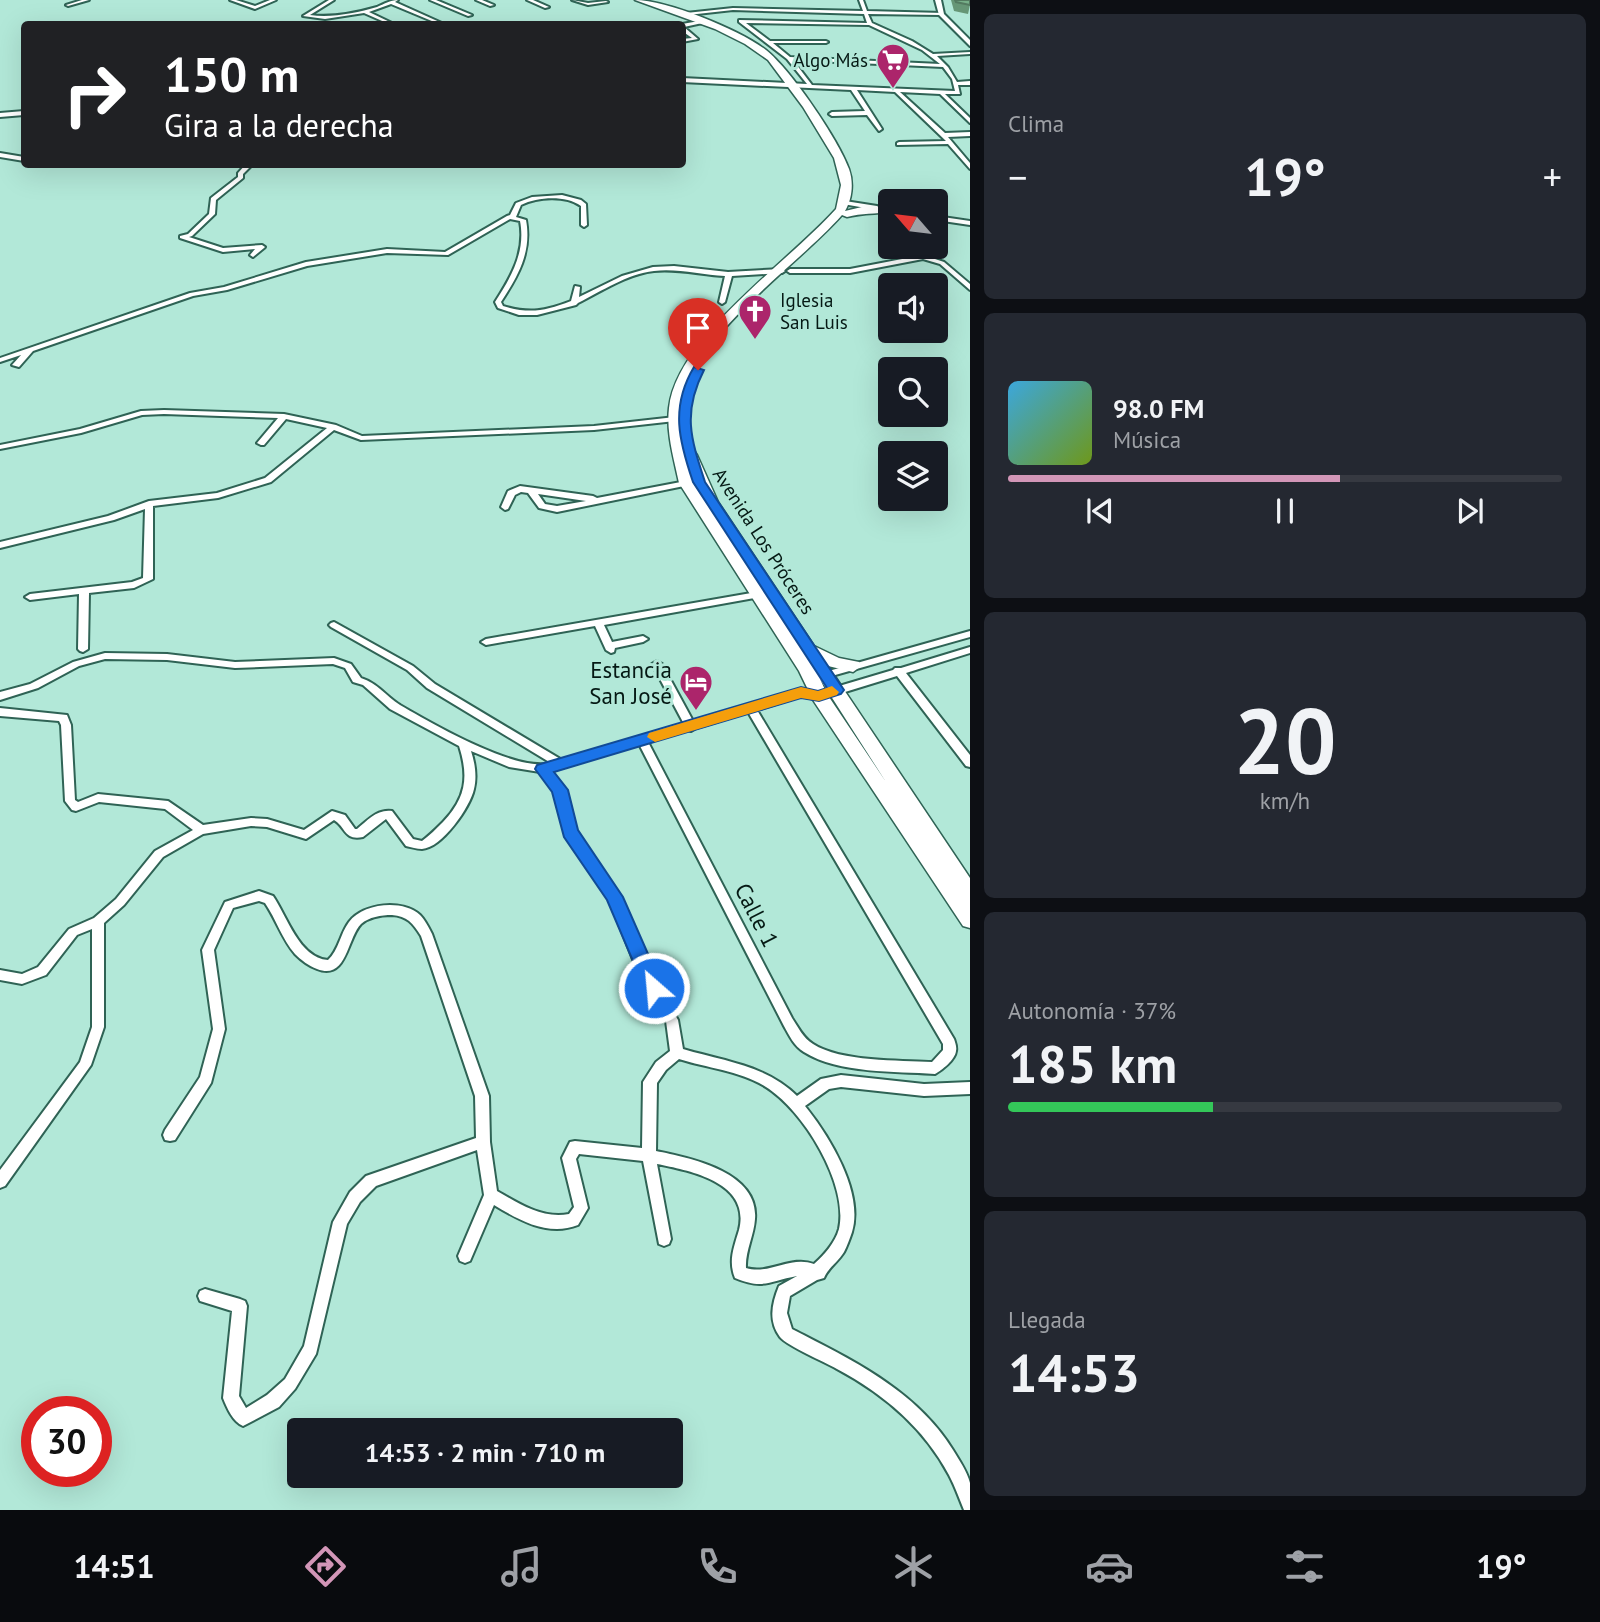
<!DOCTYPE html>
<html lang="es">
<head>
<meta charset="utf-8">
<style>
  :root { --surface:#171b24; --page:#242831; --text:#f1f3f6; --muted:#9ea1a6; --line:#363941; --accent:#d296b7 }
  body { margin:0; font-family:"PT Sans",sans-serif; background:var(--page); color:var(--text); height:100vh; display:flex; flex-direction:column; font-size:26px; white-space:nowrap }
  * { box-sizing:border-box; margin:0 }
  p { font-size:23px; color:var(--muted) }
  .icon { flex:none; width:38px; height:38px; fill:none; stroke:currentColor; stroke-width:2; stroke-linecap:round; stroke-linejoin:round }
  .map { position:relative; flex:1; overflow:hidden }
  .panel { display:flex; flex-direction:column; gap:14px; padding:14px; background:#0d0f14; width:630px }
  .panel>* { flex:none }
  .top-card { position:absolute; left:21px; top:21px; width:665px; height:147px; border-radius:7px; box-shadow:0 7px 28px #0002; background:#202124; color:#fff; overflow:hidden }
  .needle { width:46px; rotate:298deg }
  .fabs { position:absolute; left:878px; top:189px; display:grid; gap:14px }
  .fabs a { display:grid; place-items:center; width:70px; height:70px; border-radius:7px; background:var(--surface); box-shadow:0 7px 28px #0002; font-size:35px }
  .speed { position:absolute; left:21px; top:1396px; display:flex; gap:14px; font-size:35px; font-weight:700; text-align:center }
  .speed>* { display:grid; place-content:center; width:91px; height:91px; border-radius:50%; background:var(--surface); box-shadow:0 7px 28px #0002; line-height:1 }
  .speed .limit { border:10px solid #d22; background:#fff; color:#111 }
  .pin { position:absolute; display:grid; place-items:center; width:60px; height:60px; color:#fff; margin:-72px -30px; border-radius:50% 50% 50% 0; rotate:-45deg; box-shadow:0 0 7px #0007 }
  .pin .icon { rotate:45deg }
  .me { position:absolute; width:77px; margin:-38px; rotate:333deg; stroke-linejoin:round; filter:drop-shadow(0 0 5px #0008) }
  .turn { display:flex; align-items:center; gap:24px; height:147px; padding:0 28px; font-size:32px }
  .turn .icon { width:91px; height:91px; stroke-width:2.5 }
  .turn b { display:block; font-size:49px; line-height:60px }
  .big { font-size:52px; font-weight:700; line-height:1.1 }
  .panel .card { flex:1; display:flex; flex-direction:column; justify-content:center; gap:10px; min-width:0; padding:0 24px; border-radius:10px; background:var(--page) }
  .panel .dial { align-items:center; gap:0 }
  .dial b { font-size:91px; line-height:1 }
  .song { display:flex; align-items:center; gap:21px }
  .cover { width:84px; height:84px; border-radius:10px; background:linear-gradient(135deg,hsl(200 70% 55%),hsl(80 70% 35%)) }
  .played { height:7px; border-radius:4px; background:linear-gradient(90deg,var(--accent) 60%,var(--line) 60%) }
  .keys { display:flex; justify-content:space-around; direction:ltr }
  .heat { display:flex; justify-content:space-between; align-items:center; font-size:38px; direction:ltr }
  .charge { height:10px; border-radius:5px; background:linear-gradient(90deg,#34c759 37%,var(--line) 0) }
  .trip { position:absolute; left:287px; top:1418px; width:396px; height:70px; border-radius:7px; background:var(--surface); box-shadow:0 7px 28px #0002; font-weight:700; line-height:70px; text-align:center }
  .menu { display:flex; height:112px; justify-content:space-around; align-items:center; background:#090b0e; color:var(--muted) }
  .menu .icon { width:49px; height:49px }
  .menu .current { color:var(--accent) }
  .menu b { font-size:32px; color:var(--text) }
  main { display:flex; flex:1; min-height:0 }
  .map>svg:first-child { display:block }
</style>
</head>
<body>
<main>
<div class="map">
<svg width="970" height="1510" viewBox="0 0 970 1510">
  <rect width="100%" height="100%" fill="#b2e8d8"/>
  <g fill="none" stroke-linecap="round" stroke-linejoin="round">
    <defs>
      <path id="minor" d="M82 0H89L68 6 66 5Z
        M230 0H236L255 6 270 0H276L255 9Z
        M329 0H334L310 15C332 18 356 13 377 7 384 4 390 0 398 0L395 2 444 24H439L391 4 369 12 394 24H389L364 13 325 19 303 16Z
        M430 0H436L472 15 468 16Z
        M476 0H482L494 5 490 6Z
        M527 0H533L549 7 545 8Z
        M572 0 588 3 606 1 608 2 588 5Z
        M859 0H863L867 11 943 13 941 15 868 14 872 23 912 41 933 54 970 52V54L937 56 948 67 957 82 970 81V85H958L960 94H945L970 118V123L940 94 900 92 945 133 970 132V136L948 137 970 163V169L948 144 897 145V143L899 142 946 141 895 92 857 90 882 129 879 131 867 115 832 116 829 114 832 112 865 111 851 90 682 82V78L807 84 787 59 739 22V20L867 23 864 14 733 10 688 15 686 13 733 8 863 11ZM746 23 869 25 922 50 940 64 790 57 773 43H826L828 42 826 41H770ZM793 60 943 67 952 79 955 91 812 85Z
        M705 20 707 22 684 27 698 39 682 42V39L692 38 682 31V24Z
        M24 111V115L0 117V113Z
        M0 153 24 157V161L0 157Z
        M246 164H253L243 174V178L216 200 215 214 192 236 189 237 223 248 262 245 265 247 264 248 253 257 250 255 255 249 223 252 180 238V236L188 234 209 214 211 198 238 177V173Z
        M562 195 581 200 586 204 587 225 584 227 581 225V206C565 195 538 197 521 205L516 217 526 220C532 252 518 276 501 302L503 306C530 314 545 311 571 301L575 286 580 287 579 297 622 276 653 267 674 266 728 272 782 269 785 271 782 273 732 276 725 302 722 304 719 302 725 276C701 275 677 268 654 271 627 274 602 291 578 303L576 305 537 315H519L498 308 495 302C511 277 526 252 520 221L510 219 448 255 387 253 307 266 227 290 193 296 33 351 19 367 12 365 21 355 0 362V358L190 293 224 287 306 262 387 249 445 252 507 216 510 215 516 203 532 197Z
        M845 201 877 206 880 208 877 210 843 204V202Z
        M936 216 970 221V225L936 220Z
        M923 255 944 262 970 284V290L940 264 923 259 850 273H790L787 271 790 269H850Z
        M164 410 284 414 336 425 362 436 594 426 675 417 679 419 675 421 594 430 361 440 334 430 271 482 218 498 153 506V579L134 588 89 593 88 649 83 652 80 651 78 649 79 594 30 600 25 597 30 594 132 582 143 578 145 509 114 520 0 548V542L108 516 149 501 217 493 265 478 327 428 286 419 264 445H261L257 443 278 418 164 414 142 415 81 433 0 449V445L80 429 141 411Z
        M686 481H689V485L557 512 539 508 528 493 521 492 515 495 508 509 505 510 501 507 508 491 520 486 593 496 597 498ZM538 494 586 501 557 506 545 504Z
        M757 592 762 595 760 597 604 625 612 642 643 636 648 639 643 642 615 648 614 652 611 653 606 650 595 626 486 645 481 642 486 639Z
        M334 622 413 666 435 684 562 760 684 724 652 664 657 661 662 664 693 721 801 690 819 692 893 670 895 668H901L970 647V653L906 673 970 755V767L966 766 897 676 819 700 801 696 757 710 954 1039C955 1042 957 1047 956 1051 955 1060 942 1070 935 1074 895 1071 839 1074 804 1052 794 1046 789 1035 784 1026L639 744 550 771 565 790 575 831 620 897 649 970 678 1020 683 1049C723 1061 766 1065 797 1096L821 1079 841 1075 924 1084 970 1082V1094L924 1096 841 1087 829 1089 805 1106C829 1136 864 1192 852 1232 850 1238 847 1246 844 1252 838 1262 828 1268 824 1278L817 1280 790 1296 787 1313 792 1329C852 1360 916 1390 953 1450 959 1460 967 1471 970 1483 970 1491 970 1502 970 1510H964C959 1498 955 1486 949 1475 924 1428 884 1394 837 1369 825 1362 787 1346 780 1337 768 1321 772 1303 779 1286L797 1276C770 1281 763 1290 735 1278 728 1261 734 1247 739 1230 751 1183 692 1171 657 1164L671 1239 669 1244 664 1246 659 1244 643 1161 579 1154 576 1159 588 1208 578 1225C548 1237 519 1220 494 1205L470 1261 465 1263 460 1261 458 1256 484 1195 477 1150 376 1186 360 1202 347 1224 316 1354 295 1389 279 1407 243 1426C233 1422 227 1408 223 1398L232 1311 200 1301 198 1296 200 1291 205 1289 240 1299 245 1301 247 1306 239 1396 246 1408 267 1395 285 1379 304 1346 333 1222 350 1192 366 1176 476 1138 475 1096 421 936C413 923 407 916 392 915 381 915 369 917 361 924 347 938 347 981 317 969 309 966 301 960 295 954 282 939 276 919 265 903L259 901 233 908 214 950 225 1029 211 1083 175 1140 170 1141 165 1140 163 1135 165 1130 200 1077 213 1029 202 950 225 902 259 891 273 896C287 916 299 958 328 960 339 950 340 934 349 922 363 903 403 899 420 915 425 920 429 928 432 934L489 1096 490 1142 497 1191C520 1204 542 1219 569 1214L574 1207 562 1158 570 1142 575 1141 642 1148 643 1082 656 1062 670 1051 666 1021 638 972 609 899 566 835 555 791 540 772 509 767 471 751C475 763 477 777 474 789 470 807 442 848 422 849 417 849 411 847 406 846L386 819 363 837C344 841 346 827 334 820L306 839 267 827 251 826 203 834 163 857 124 905 104 923V1027L91 1065 5 1186 0 1188V1170L80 1062 92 1027V929L77 935 46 975 22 984 0 980V970L22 974 38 967 69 929 94 918 116 899 155 851 193 830 165 809 99 802 76 811 72 810 65 801 61 725 59 721 0 716V708L67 715 71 725 75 800 78 802 98 794 168 801 203 825 251 818 267 819 304 830 332 811 345 815 355 829H357C368 820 377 809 392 811L413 839 422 841C430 835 436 829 443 822 466 798 469 777 459 746L390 709 363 685 353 682 345 668 333 664 235 668 167 660 105 659 79 666 38 688 0 700V692L30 684 73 662 105 653 167 654 235 662 334 658 351 664 361 678C377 683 386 696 400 705 431 723 517 773 551 763L427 688 407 670 331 627 329 625 331 623ZM748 712 943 1044V1050L932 1062C899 1060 841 1062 813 1044 803 1038 798 1027 792 1018L648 742 688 730 691 731 696 728ZM679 1059C707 1068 741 1071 766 1087 803 1110 849 1184 839 1229 835 1243 824 1255 814 1264 791 1255 770 1275 746 1268 745 1251 754 1236 755 1219 759 1172 691 1158 656 1151L657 1083 666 1070Z
        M970 631V637L821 679 816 676 818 674Z"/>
      <path id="tertiary" d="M935 0H941L944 14 970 40V46L939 15Z"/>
      <path id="trunk" d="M635 0C667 0 740 30 766 50 791 70 838 139 849 169 854 183 852 199 845 211L866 206 891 208V212C875 214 862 213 847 217L842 215C796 267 699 331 683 399 679 416 683 435 686 452H695L697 455 718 502 814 646 839 658 859 662 861 666 853 672 828 666 970 878V928L963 926 813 700 799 671 679 483C674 459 666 433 669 408 676 338 790 261 836 209L841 185 834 158 803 107 768 60 745 44 715 29ZM690 470 701 495 693 483ZM820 679 886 782 827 694Z"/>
    </defs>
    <use href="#minor" stroke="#2f6355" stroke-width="4"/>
    <use href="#tertiary" stroke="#2f6355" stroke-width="4"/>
    <use href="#trunk" stroke="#2f6355" stroke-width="3"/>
    <use href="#minor" fill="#fff" fill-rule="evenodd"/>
    <use href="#tertiary" fill="#fff" fill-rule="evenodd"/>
    <use href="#trunk" fill="#fff" fill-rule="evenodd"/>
  </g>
  <path fill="#669676" d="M951 0H970V5L968 14 954 11Z"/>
  <path fill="#77af89" stroke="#537a60" stroke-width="2" d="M955 0H970V5L956 2Z"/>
  <path fill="#1a73e8" stroke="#114b97" stroke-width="2" d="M694 367 704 370C682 413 691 439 705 482L844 690 841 694 819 701 801 698 554 772 568 790 578 830 623 897 663 988 660 994H647L607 900 564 837 552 792 535 769 537 765 801 687 818 691 827 688 693 482C679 441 670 407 694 367Z"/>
  <path fill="#f59e0b" d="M832 686 839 692 837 695 819 701 801 698 655 742 647 737 649 733 801 687 818 691Z"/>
  <defs>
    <symbol id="supermarket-pin" viewBox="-11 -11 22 30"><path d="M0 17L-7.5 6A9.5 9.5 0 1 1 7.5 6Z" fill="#ac256b" stroke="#b2e8d8"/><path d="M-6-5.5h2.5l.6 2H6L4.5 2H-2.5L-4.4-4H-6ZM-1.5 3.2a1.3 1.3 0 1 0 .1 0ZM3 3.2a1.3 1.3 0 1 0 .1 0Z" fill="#fff"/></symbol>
    <symbol id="church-pin" viewBox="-11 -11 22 30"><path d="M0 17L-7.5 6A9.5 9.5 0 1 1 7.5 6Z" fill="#ac256b" stroke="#b2e8d8"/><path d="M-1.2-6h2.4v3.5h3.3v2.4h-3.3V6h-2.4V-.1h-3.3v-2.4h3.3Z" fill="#fff"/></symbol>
    <symbol id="hotel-pin" viewBox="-11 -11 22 30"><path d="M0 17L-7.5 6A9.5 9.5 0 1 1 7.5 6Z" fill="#ac256b" stroke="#b2e8d8"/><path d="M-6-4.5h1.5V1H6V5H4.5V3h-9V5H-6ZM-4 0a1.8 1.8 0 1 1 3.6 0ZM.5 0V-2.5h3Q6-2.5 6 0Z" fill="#fff"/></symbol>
  </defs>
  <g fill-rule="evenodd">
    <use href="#supermarket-pin" x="874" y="41" width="38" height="52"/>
    <use href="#church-pin" x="736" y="292" width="38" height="52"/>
    <use href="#hotel-pin" x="677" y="663" width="38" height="52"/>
  </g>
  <g text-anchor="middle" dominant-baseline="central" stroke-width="6" stroke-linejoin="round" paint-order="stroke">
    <g font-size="19" fill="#051914" stroke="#b2e8d8" text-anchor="end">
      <text x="868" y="60">Algo Más</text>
      <text x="780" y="300" text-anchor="start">Iglesia<tspan x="780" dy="22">San Luis</tspan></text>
    </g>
    <g font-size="19" fill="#051914" stroke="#b2e8d8">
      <text transform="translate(764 541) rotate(57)">Avenida Los Próceres</text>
    </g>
    <g font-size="23" fill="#051914" stroke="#b2e8d8" text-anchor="end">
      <text x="672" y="669">Estancia<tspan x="672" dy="26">San José</tspan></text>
    </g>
    <g font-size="23" fill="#051914" stroke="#b2e8d8">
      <text transform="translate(757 915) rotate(63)">Calle 1</text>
    </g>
  </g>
</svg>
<div class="fabs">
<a><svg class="needle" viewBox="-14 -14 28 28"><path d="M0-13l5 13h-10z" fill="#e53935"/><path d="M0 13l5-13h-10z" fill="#9ea1a6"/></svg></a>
<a><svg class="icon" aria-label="sound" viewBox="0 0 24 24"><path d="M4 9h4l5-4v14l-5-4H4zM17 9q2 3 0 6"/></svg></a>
<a><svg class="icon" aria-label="search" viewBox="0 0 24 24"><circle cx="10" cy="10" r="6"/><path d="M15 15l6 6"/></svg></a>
<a><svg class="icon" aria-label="layers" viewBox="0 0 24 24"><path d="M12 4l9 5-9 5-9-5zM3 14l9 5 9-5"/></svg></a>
</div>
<div class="speed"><div class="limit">30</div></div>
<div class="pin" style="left:698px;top:370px;background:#d93025"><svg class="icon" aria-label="arrive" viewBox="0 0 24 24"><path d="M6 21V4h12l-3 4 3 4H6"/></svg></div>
<svg class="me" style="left:654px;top:988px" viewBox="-20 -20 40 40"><circle r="17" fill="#1a73e8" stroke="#fff" stroke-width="3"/><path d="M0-11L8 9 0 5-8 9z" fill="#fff"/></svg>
<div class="trip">14:53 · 2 min · 710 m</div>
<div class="top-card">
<div class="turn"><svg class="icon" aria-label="right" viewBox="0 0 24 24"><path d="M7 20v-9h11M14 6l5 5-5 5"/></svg><div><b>150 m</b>Gira a la derecha</div></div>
</div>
</div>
<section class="panel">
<div class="card"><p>Clima</p>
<div class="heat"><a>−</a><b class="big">19°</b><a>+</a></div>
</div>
<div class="card">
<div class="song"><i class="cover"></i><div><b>98.0 FM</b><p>Música</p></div></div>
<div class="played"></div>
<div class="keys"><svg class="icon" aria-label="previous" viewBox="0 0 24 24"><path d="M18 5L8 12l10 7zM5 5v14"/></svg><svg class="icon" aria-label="pause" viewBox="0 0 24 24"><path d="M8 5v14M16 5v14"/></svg><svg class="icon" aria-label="next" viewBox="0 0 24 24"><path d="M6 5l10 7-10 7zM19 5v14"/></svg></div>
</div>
<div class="card dial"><b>20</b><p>km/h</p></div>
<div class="card"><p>Autonomía · 37%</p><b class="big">185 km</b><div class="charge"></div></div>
<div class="card"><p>Llegada</p><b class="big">14:53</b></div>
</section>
</main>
<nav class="menu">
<b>14:51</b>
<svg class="icon current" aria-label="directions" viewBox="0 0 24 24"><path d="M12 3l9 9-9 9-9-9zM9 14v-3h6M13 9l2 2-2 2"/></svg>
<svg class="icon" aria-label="music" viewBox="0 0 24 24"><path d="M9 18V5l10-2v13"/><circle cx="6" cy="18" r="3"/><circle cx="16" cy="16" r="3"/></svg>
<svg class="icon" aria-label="phone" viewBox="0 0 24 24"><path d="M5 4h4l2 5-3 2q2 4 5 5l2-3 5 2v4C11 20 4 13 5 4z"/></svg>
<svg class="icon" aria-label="climate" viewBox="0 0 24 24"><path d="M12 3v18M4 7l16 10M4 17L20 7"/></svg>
<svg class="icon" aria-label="car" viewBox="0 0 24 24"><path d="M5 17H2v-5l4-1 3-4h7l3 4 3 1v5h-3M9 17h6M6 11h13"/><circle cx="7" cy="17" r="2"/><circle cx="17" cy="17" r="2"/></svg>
<svg class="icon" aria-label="filters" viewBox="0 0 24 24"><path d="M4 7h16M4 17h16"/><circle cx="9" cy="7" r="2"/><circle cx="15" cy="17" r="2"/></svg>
<b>19°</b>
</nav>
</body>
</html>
